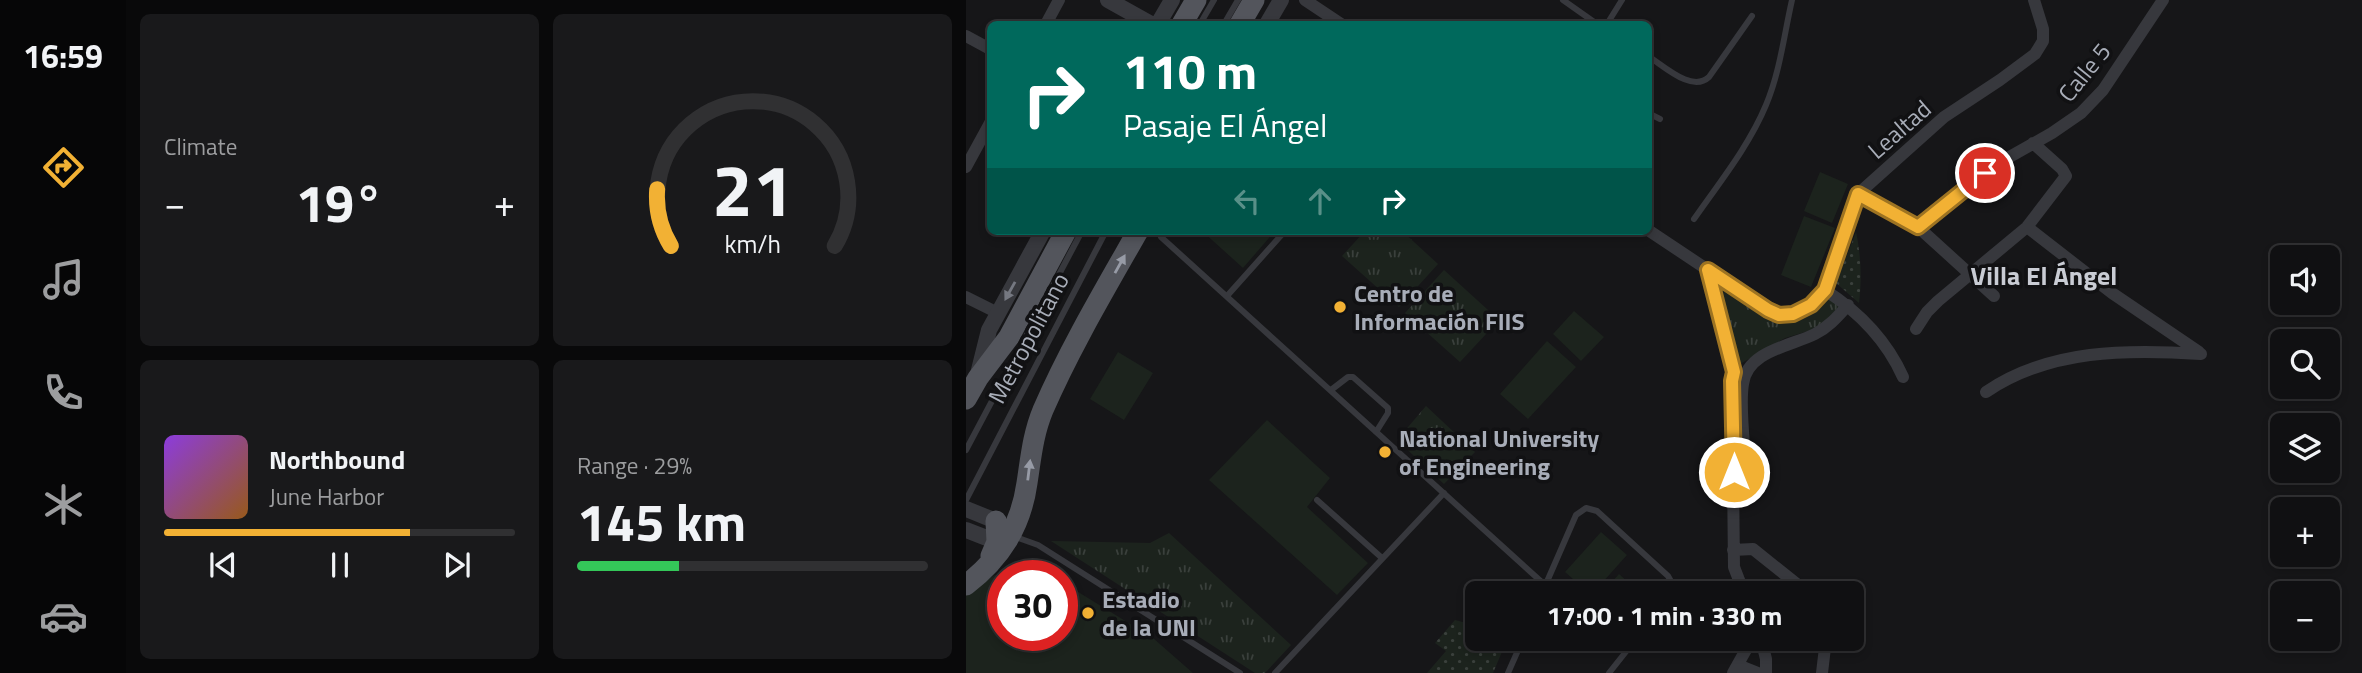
<!DOCTYPE html>
<html lang="en">
<head>
<meta charset="utf-8">
<style>
  :root { --surface:#101012; --page:#19191b; --text:#f1f3f6; --muted:#9c9d9f; --line:#303032; --accent:#f2b134 }
  body { margin:0; font-family:"Titillium Web",sans-serif; background:var(--page); color:var(--text); height:100vh; display:flex; flex-direction:column; font-size:26px; white-space:nowrap }
  * { box-sizing:border-box; margin:0 }
  p { font-size:23px; color:var(--muted) }
  .icon { flex:none; width:38px; height:38px; fill:none; stroke:currentColor; stroke-width:2; stroke-linecap:round; stroke-linejoin:round }
  .map { position:relative; flex:1; overflow:hidden }
  .panel { display:flex; flex-direction:column; gap:14px; padding:14px; background:#09090a; width:840px }
  .panel>* { flex:none }
  .hud { position:absolute; left:21px; top:21px; width:665px; height:214px; border-radius:10px; box-shadow:0 4px 10px #0003,0 0 0 2px var(--line); background:#00695c; color:#fff; overflow:hidden }
  .tools { position:absolute; left:1304px; top:245px; display:grid; gap:14px }
  .tools a { display:grid; place-items:center; width:70px; height:70px; border-radius:10px; background:var(--surface); box-shadow:0 4px 10px #0003,0 0 0 2px var(--line); font-size:35px }
  .speed { position:absolute; left:21px; top:560px; display:flex; gap:14px; font-size:35px; font-weight:700; text-align:center }
  .speed>* { display:grid; place-content:center; width:91px; height:91px; border-radius:50%; background:var(--surface); box-shadow:0 4px 10px #0003,0 0 0 2px var(--line); line-height:1 }
  .speed .limit { border:10px solid #d22; background:#fff; color:#111 }
  .pin { position:absolute; display:grid; place-items:center; width:60px; height:60px; color:#fff; margin:-30px; border:4px solid #fff; border-radius:50%; box-shadow:0 2px 7px #0007 }
  .me { position:absolute; width:77px; margin:-38px; rotate:0deg; stroke-linejoin:round; filter:drop-shadow(0 0 5px #0008) }
  .turn { display:flex; align-items:center; gap:24px; height:147px; padding:0 21px; font-size:32px }
  .turn .icon { width:91px; height:91px; stroke-width:2.5 }
  .turn b { display:block; font-size:49px; line-height:60px }
  .lanes { display:flex; align-items:center; height:66px; padding:0 21px; background:#0003; justify-content:center; gap:35px; direction:ltr }
  .lanes .off { opacity:.35 }
  .big { font-size:52px; font-weight:700; line-height:1.1 }
  .panel .card { flex:1; display:flex; flex-direction:column; justify-content:center; gap:10px; min-width:0; padding:0 24px; border-radius:10px; background:var(--page) }
  .panel .dial { align-items:center; gap:0 }
  .dial svg { height:182px; overflow:visible; fill:none; stroke:var(--line); stroke-width:7; stroke-linecap:round; text-anchor:middle }
  .dial text { fill:var(--text); stroke:none }
  .song { display:flex; align-items:center; gap:21px }
  .cover { width:84px; height:84px; border-radius:10px; background:linear-gradient(135deg,hsl(270 70% 55%),hsl(30 70% 35%)) }
  .played { height:7px; border-radius:4px; background:linear-gradient(90deg,var(--accent) 70%,var(--line) 70%) }
  .keys { display:flex; justify-content:space-around; direction:ltr }
  .heat { display:flex; justify-content:space-between; align-items:center; font-size:38px; direction:ltr }
  .charge { height:10px; border-radius:5px; background:linear-gradient(90deg,#34c759 29%,var(--line) 0) }
  .panel .tiles { flex:1; display:grid; gap:14px; grid-template-columns:repeat(2,1fr) }
  .trip { position:absolute; left:499px; top:581px; width:399px; height:70px; border-radius:10px; background:var(--surface); box-shadow:0 4px 10px #0003,0 0 0 2px var(--line); font-weight:700; line-height:70px; text-align:center }
  main { display:flex; flex:1; min-height:0 }
  .menu { display:flex; flex-direction:column; width:126px; justify-content:space-around; align-items:center; background:#060607; color:var(--muted) }
  .menu .icon { width:49px; height:49px }
  .menu .active { color:var(--accent) }
  .menu b { font-size:32px; color:var(--text) }
  .map>svg:first-child { display:block }
</style>
</head>
<body>
<main>
<nav class="menu">
<b>16:59</b>
<svg class="icon active" aria-label="directions" viewBox="0 0 24 24"><path d="M12 3l9 9-9 9-9-9zM9 14v-3h6M13 9l2 2-2 2"/></svg>
<svg class="icon" aria-label="music" viewBox="0 0 24 24"><path d="M9 18V5l10-2v13"/><circle cx="6" cy="18" r="3"/><circle cx="16" cy="16" r="3"/></svg>
<svg class="icon" aria-label="phone" viewBox="0 0 24 24"><path d="M5 4h4l2 5-3 2q2 4 5 5l2-3 5 2v4C11 20 4 13 5 4z"/></svg>
<svg class="icon" aria-label="climate" viewBox="0 0 24 24"><path d="M12 3v18M4 7l16 10M4 17L20 7"/></svg>
<svg class="icon" aria-label="car" viewBox="0 0 24 24"><path d="M5 17H2v-5l4-1 3-4h7l3 4 3 1v5h-3M9 17h6M6 11h13"/><circle cx="7" cy="17" r="2"/><circle cx="17" cy="17" r="2"/></svg>
</nav>
<section class="panel">
<div class="tiles">
<div class="card"><p>Climate</p>
<div class="heat"><a>−</a><b class="big">19°</b><a>+</a></div>
</div>
<div class="card dial"><svg viewBox="0 0 100 80">
<path d="M14 69A42 42 0 1 1 86 69"/>
<path d="M14 69A42 42 0 0 1 8 44" stroke="#f2b134"/>
<text x="50" y="56" font-size="32" font-weight="700">21</text>
<text x="50" y="72" font-size="11">km/h</text>
</svg></div>
<div class="card">
<div class="song"><i class="cover"></i><div><b>Northbound</b><p>June Harbor</p></div></div>
<div class="played"></div>
<div class="keys"><svg class="icon" aria-label="previous" viewBox="0 0 24 24"><path d="M18 5L8 12l10 7zM5 5v14"/></svg><svg class="icon" aria-label="pause" viewBox="0 0 24 24"><path d="M8 5v14M16 5v14"/></svg><svg class="icon" aria-label="next" viewBox="0 0 24 24"><path d="M6 5l10 7-10 7zM19 5v14"/></svg></div>
</div>
<div class="card"><p>Range · 29%</p><b class="big">145 km</b><div class="charge"></div></div>
</div>
</section>
<div class="map">
<svg width="1396" height="673" viewBox="0 0 1396 673">
  <defs>
    <pattern id="grass-dots" width="8" height="8" patternUnits="userSpaceOnUse" patternTransform="scale(1.75)"><rect width="8" height="8" fill="#1c231d"/><path d="M2 2h.1M6 6h.1" fill="none" stroke="#3a403c" stroke-width="1.8" stroke-linecap="round"/></pattern>
    <pattern id="park-tufts" width="24" height="20" patternUnits="userSpaceOnUse" patternTransform="scale(1.75)"><rect width="24" height="20" fill="#1c231d"/><path d="M3 7l-1-3M5 7V3M7 7l1-3M15 17l-1-3M17 17v-4M19 17l1-3" fill="none" stroke="#3a403c"/></pattern>
  </defs>
  <rect width="100%" height="100%" fill="#161618"/>
  <path fill="url(#grass-dots)" d="M890 232C895 256 896 278 893 303L870 283Z
    M489 620 511 626V639H529L538 647 527 673H461L480 651 469 643Z"/>
  <path fill="url(#park-tufts)" d="M399 231H436L472 264 433 307 376 256Z
    M478 270 533 320 494 362 439 313Z
    M754 287C769 297 789 314 805 321 826 329 852 314 863 298L875 306 852 328 819 338 774 364 752 291Z
    M460 406 509 452 478 484 431 440Z
    M203 533 325 645 299 673H289L85 541 184 543Z"/>
  <path fill="#1c231d" d="M854 172 882 184 866 223 838 211Z
    M838 216 869 228 845 287 815 275Z
    M236 231H309L277 268Z
    M608 311 638 337 615 361 587 334Z
    M581 341 610 367 562 419 534 394Z
    M152 352 187 373 158 420 124 399Z
    M301 420 364 478 341 507 402 563 371 595 243 480Z
    M635 532 661 555 627 593H623L599 572Z
    M653 574 674 593H636Z
    M29 575 37 576V635H96V582L187 638 227 673H0V591Z"/>
  <g fill="none" stroke-linecap="round" stroke-linejoin="round">
    <path stroke="#37383d" stroke-width="6" d="M597 0 631 24
      M234 24 248 0
      M258 24 272 0
      M641 24 656 0
      M682 56C698 66 726 93 743 77L786 16
      M682 113 694 119
      M728 219C753 183 783 146 800 105 814 72 818 35 826 0
      M195 237 579 585
      M261 296 319 231
      M365 390 382 377H387L422 408V413L410 432
      M0 450 116 231
      M0 500 140 231
      M351 500 416 558
      M47 536 72 545 274 673
      M576 593 610 515 620 508 631 511 702 576 706 583 702 593
      M309 673 478 493
      M542 673 557 639
      M643 673 670 639"/>
    <path stroke="#37383d" stroke-width="12" d="M339 0 375 24
      M80 24 93 0
      M0 36 24 49
      M0 167 24 123
      M892 194 952 227 1028 296
      M952 227 1031 164 1086 133 1115 113 1137 90 1197 0
      M1061 227 1146 293 1233 352
      M682 230 802 310 813 315 827 314 845 305 859 290 892 194 978 117 1034 80 1069 54 1077 41V29L1068 0
      M742 270 769 372 766 381 768 567 778 593
      M859 290C893 312 920 339 937 377
      M0 297 32 313
      M950 329 961 312 972 301 1061 227 1100 176 1096 169 1067 143
      M1020 392C1083 349 1162 349 1235 354
      M780 472C779 447 773 407 777 384 781 351 825 346 849 334 863 327 872 316 882 305
      M767 550 787 549 842 593
      M795 639 800 659V673
      M772 665 792 673
      M767 673 786 639
      M856 673 860 639"/>
    <path stroke="#37383d" stroke-width="16" d="M142 0 185 24
      M192 24 206 0
      M301 24 315 0
      M12 374 23 330 77 231
      M0 509 30 521 46 536 31 542 0 530"/>
    <path stroke="#53555c" stroke-width="21" d="M216 24 230 0
      M274 24 288 0
      M0 399 12 378 43 337 100 231
      M25 556 31 542 30 521
      M0 585C35 558 55 526 61 483 65 457 67 434 77 410 104 348 139 289 172 231"/>
  </g>
  <defs><path id="oneway-solid" d="M-6-.8H1V-3.2L6.5 0L1 3.2V.8H-6Z" transform="scale(1.75)"/></defs>
  <g fill="#979ba6">
    <use href="#oneway-solid" transform="translate(154 264) rotate(-61)"/>
    <use href="#oneway-solid" transform="translate(63 470) rotate(-83)"/>
  </g>
  <use fill="#757881" href="#oneway-solid" transform="translate(44 291) rotate(119)"/>
  <g fill="none" stroke-linecap="round" stroke-linejoin="round">
    <defs>
      <path id="route" d="M768 472 766 381 768 372 742 270 802 310 813 315 827 314 845 305 859 290 892 194 952 227 1019 173"/>
    </defs>
    <use href="#route" stroke="#9d7322" stroke-width="18"/>
    <use href="#route" stroke="#f2b134" stroke-width="12"/>
  </g>
  <g fill="#f2b134" stroke="#111113" stroke-width="2.5">
    <circle cx="374" cy="307" r="7"/>
    <circle cx="419" cy="452" r="7"/>
    <circle cx="122" cy="613" r="7"/>
  </g>
  <g text-anchor="middle" dominant-baseline="central" stroke-width="7" stroke-linejoin="round" paint-order="stroke">
    <g font-size="24" fill="#a8adb8" stroke="#111113">
      <text transform="translate(1118 72) rotate(-51)">Calle 5</text>
      <text transform="translate(933 129) rotate(-41)">Lealtad</text>
      <text transform="translate(62 338) rotate(-62)">Metropolitano</text>
    </g>
    <g font-size="24" font-weight="bold" fill="#a8adb8" stroke="#111113" text-anchor="start">
      <text x="388" y="293">Centro de<tspan x="388" dy="28">Información FIIS</tspan></text>
      <text x="433" y="438">National University<tspan x="433" dy="28">of Engineering</tspan></text>
      <text x="136" y="599">Estadio<tspan x="136" dy="28">de la UNI</tspan></text>
    </g>
    <g font-size="26" font-weight="bold" fill="#c9ccd4" stroke="#111113">
      <text x="1078" y="275">Villa El Ángel</text>
    </g>
  </g>
</svg>
<div class="tools">
<a><svg class="icon" aria-label="sound" viewBox="0 0 24 24"><path d="M4 9h4l5-4v14l-5-4H4zM17 9q2 3 0 6"/></svg></a>
<a><svg class="icon" aria-label="search" viewBox="0 0 24 24"><circle cx="10" cy="10" r="6"/><path d="M15 15l6 6"/></svg></a>
<a><svg class="icon" aria-label="layers" viewBox="0 0 24 24"><path d="M12 4l9 5-9 5-9-5zM3 14l9 5 9-5"/></svg></a>
<a>+</a>
<a>−</a>
</div>
<div class="speed"><div class="limit">30</div></div>
<div class="pin" style="left:1019px;top:173px;background:#d93025"><svg class="icon" aria-label="arrive" viewBox="0 0 24 24"><path d="M6 21V4h12l-3 4 3 4H6"/></svg></div>
<svg class="me" style="left:768px;top:472px" viewBox="-20 -20 40 40"><circle r="17" fill="#f2b134" stroke="#fff" stroke-width="3"/><path d="M0-11L8 9 0 5-8 9z" fill="#fff"/></svg>
<div class="trip">17:00 · 1 min · 330 m</div>
<div class="hud">
<div class="turn"><svg class="icon" aria-label="right" viewBox="0 0 24 24"><path d="M7 20v-9h11M14 6l5 5-5 5"/></svg><div><b>110 m</b>Pasaje El Ángel</div></div>
<div class="lanes"><svg class="icon off" aria-label="left" viewBox="0 0 24 24"><path d="M17 20v-9H6M10 6l-5 5 5 5"/></svg><svg class="icon off" aria-label="ahead" viewBox="0 0 24 24"><path d="M12 20V5M6 11l6-6 6 6"/></svg><svg class="icon" aria-label="right" viewBox="0 0 24 24"><path d="M7 20v-9h11M14 6l5 5-5 5"/></svg></div>
</div>
</div>
</main>
</body>
</html>
